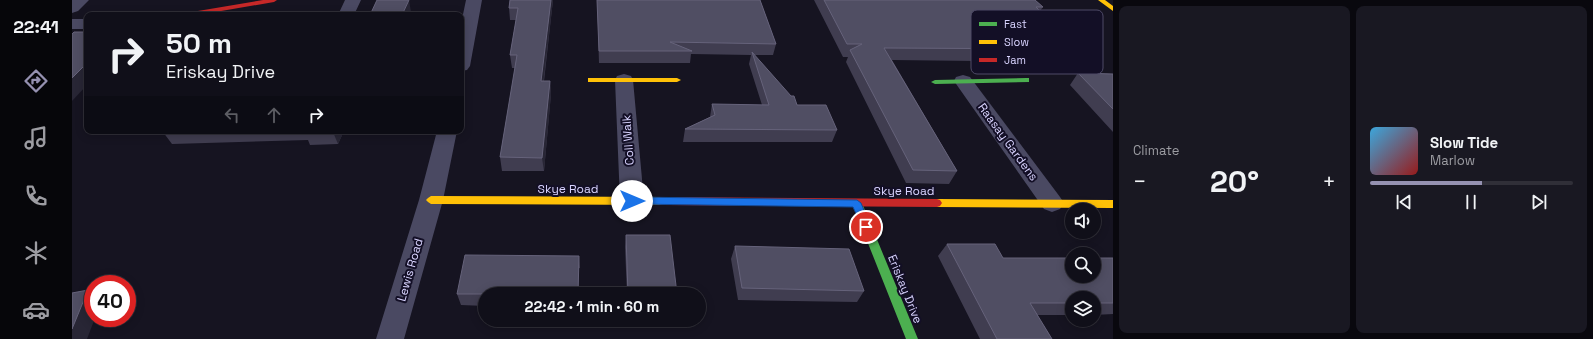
<!DOCTYPE html>
<html lang="en">
<head>
<meta charset="utf-8">
<style>
  :root { --surface:#100f19; --page:#191822; --text:#f1f3f6; --muted:#9c9ca2; --line:#302f38; --accent:#9591b1 }
  body { margin:0; font-family:"Space Grotesk",sans-serif; background:var(--page); color:var(--text); height:100vh; display:flex; flex-direction:column; font-size:15px; white-space:nowrap }
  * { box-sizing:border-box; margin:0 }
  p { font-size:13px; color:var(--muted) }
  .icon { flex:none; width:22px; height:22px; fill:none; stroke:currentColor; stroke-width:2; stroke-linecap:round; stroke-linejoin:round }
  .map { position:relative; flex:1; overflow:hidden }
  .details { display:flex; flex-direction:column; gap:6px; padding:6px; background:#09080e; width:480px }
  .details>* { flex:none }
  .top-card { position:absolute; left:12px; top:12px; width:380px; height:122px; border-radius:8px; box-shadow:0 2px 10px #0003,0 0 0 1px var(--line); background:#100f19; color:var(--text); overflow:hidden }
  .fabs { position:absolute; left:993px; top:203px; display:grid; gap:8px }
  .fabs a { display:grid; place-items:center; width:36px; height:36px; border-radius:50%; background:var(--surface); box-shadow:0 2px 10px #0003,0 0 0 1px var(--line); font-size:20px }
  .speed { position:absolute; left:12px; top:275px; display:flex; gap:8px; font-size:20px; font-weight:700; text-align:center }
  .speed>* { display:grid; place-content:center; width:52px; height:52px; border-radius:50%; background:var(--surface); box-shadow:0 2px 10px #0003,0 0 0 1px var(--line); line-height:1 }
  .speed .limit { border:6px solid #d22; background:#fff; color:#111 }
  .pin { position:absolute; display:grid; place-items:center; width:34px; height:34px; color:#fff; margin:-17px; border:2px solid #fff; border-radius:50%; box-shadow:0 1px 4px #0007 }
  .me { position:absolute; width:44px; margin:-22px; rotate:90deg; stroke-linejoin:round; filter:drop-shadow(0 0 3px #0008) }
  .turn { display:flex; align-items:center; gap:14px; height:84px; padding:0 16px; font-size:18px }
  .turn .icon { width:52px; height:52px; stroke-width:2.5 }
  .turn b { display:block; font-size:28px; line-height:34px }
  .lanes { display:flex; align-items:center; height:38px; padding:0 16px; background:#0003; justify-content:center; gap:20px; direction:ltr }
  .lanes .off { opacity:.35 }
  .big { font-size:30px; font-weight:700; line-height:1.1 }
  .details .card { flex:1; display:flex; flex-direction:column; justify-content:center; gap:6px; min-width:0; padding:0 14px; border-radius:8px; background:var(--page) }
  .song { display:flex; align-items:center; gap:12px }
  .cover { width:48px; height:48px; border-radius:6px; background:linear-gradient(135deg,hsl(200 70% 55%),hsl(0 70% 35%)) }
  .played { height:4px; border-radius:2px; background:linear-gradient(90deg,var(--accent) 55%,var(--line) 55%) }
  .keys { display:flex; justify-content:space-around; direction:ltr }
  .heat { display:flex; justify-content:space-between; align-items:center; font-size:22px; direction:ltr }
  .details .tiles { flex:1; display:grid; gap:6px; grid-template-columns:repeat(2,1fr) }
  .trip { position:absolute; left:406px; top:287px; width:228px; height:40px; border-radius:20px; background:var(--surface); box-shadow:0 2px 10px #0003,0 0 0 1px var(--line); font-weight:700; line-height:40px; text-align:center }
  main { display:flex; flex:1; min-height:0 }
  .tab-bar { display:flex; flex-direction:column; width:72px; justify-content:space-around; align-items:center; background:#06060a; color:var(--muted) }
  .tab-bar .icon { width:28px; height:28px }
  .tab-bar .selected { color:var(--accent) }
  .tab-bar b { font-size:18px; color:var(--text) }
  .map>svg:first-child { display:block }
</style>
</head>
<body>
<main>
<nav class="tab-bar">
<b>22:41</b>
<svg class="icon selected" aria-label="directions" viewBox="0 0 24 24"><path d="M12 3l9 9-9 9-9-9zM9 14v-3h6M13 9l2 2-2 2"/></svg>
<svg class="icon" aria-label="music" viewBox="0 0 24 24"><path d="M9 18V5l10-2v13"/><circle cx="6" cy="18" r="3"/><circle cx="16" cy="16" r="3"/></svg>
<svg class="icon" aria-label="phone" viewBox="0 0 24 24"><path d="M5 4h4l2 5-3 2q2 4 5 5l2-3 5 2v4C11 20 4 13 5 4z"/></svg>
<svg class="icon" aria-label="climate" viewBox="0 0 24 24"><path d="M12 3v18M4 7l16 10M4 17L20 7"/></svg>
<svg class="icon" aria-label="car" viewBox="0 0 24 24"><path d="M5 17H2v-5l4-1 3-4h7l3 4 3 1v5h-3M9 17h6M6 11h13"/><circle cx="7" cy="17" r="2"/><circle cx="17" cy="17" r="2"/></svg>
</nav>
<div class="map">
<svg width="1041" height="339" viewBox="0 0 1041 339">
  <rect width="100%" height="100%" fill="#161421"/>
  <g fill="none" stroke-linecap="round" stroke-linejoin="round">
    <path fill="#4a4962" fill-rule="evenodd" d="M0 0H17L6 11 0 13Z
      M273 0H289L282 15H266Z
      M394 0H410L398 66 395 70 389 71V24Z
      M0 19H15V29H0Z
      M552 74 559 76 561 80 572 201 568 207 560 210 552 207 548 201 543 80 545 76Z
      M891 75 898 77 988 197 992 203 988 209 980 212 972 209 882 81 884 77Z
      M365 131H385L371 200 332 339H304L347 200Z"/>
    <path fill="#4caf50" fill-rule="evenodd" d="M954 78H957V82L863 84 859 82 863 80Z
      M785 199 788 200 790 203 846 339H834L780 203 782 200Z"/>
    <path fill="#ffc107" fill-rule="evenodd" d="M1026 0H1033L1041 6V11Z
      M516 78H605L609 80 605 82H516Z
      M359 196 590 197 593 198 595 201 593 204 590 205 359 204 356 202 354 200 356 198Z
      M865 199 1041 200V208L865 207 862 206 860 203 862 200Z"/>
    <path fill="#c62828" fill-rule="evenodd" d="M191 0H205L202 2 126 15H111L114 13Z
      M590 197 865 199 868 200 870 203 868 206 865 207 590 205 587 204 585 201 587 198Z"/>
  </g>
  <path fill="#403d50" d="M438 0H481L472 81H478L479 94 472 171H430L428 157 443 68H440L438 55 444 20H438L437 8Z
    M525 0H688L704 44 701 55H682L725 105 765 130 760 142H611L613 129 638 117 640 104 690 105 677 64 679 55 619 54 618 63H527Z
    M742 0H963L971 7 968 11 1005 49 996 62 820 60 885 171 877 184 834 183 774 62 776 57H771Z
    M1006 73 1041 74V132L998 85Z
    M92 131H283H272L266 144 238 145 236 140 100 144 91 132Z
    M554 235 605 294H555L553 247Z
    M875 244 931 258H1041V314L1022 315V298H1000V315H965L980 339H908L866 256Z
    M663 246 792 291 785 302 666 300 659 259Z
    M507 256 508 268 413 294V306L389 305 385 294Z"/>
  <path fill="#282635" d="M337 0 339 12 338 15H330Z
    M479 0H481L470 94 469 81Z
    M15 63V85L0 101V78Z
    M478 81 479 94 472 171 470 158Z
    M262 131H272L266 144 261 132Z
    M507 256V294H506Z
    M16 290 21 295V318H23L15 339H0V329Z"/>
  <path fill="#504e63" stroke="#66637b" d="M305 0H337L330 15H298Z
    M438 0H479L469 81H478L470 158 428 157 445 55H438L446 8H437Z
    M525 0H688L704 44 598 42 620 51H527Z
    M752 0H963L971 7H964L1005 49 812 48 885 171 841 170 778 50 790 44H775Z
    M2 32H15V63L0 78V34Z
    M680 52 719 96H722L725 105H754L765 130 613 129 643 115 640 104 697 105Z
    M1006 73 1041 74V109Z
    M92 131H118L91 132Z
    M233 131H262L261 132H233Z
    M554 235H598L605 294H556Z
    M875 244H923L931 258H1000V276H1022V258H1041V303H1022V298H1000V303H958L980 339H925Z
    M663 246 777 249 792 291 670 288Z
    M393 255 507 256 506 294H385Z
    M16 290 0 329V293Z"/>
  <path fill="#1a73e8" stroke="#114b97" d="M560 197 785 200 789 203 799 227 798 229H791L781 207 560 204 555 201Z"/>
  <g text-anchor="middle" dominant-baseline="central" stroke-width="4" stroke-linejoin="round" paint-order="stroke">
    <g font-size="12" fill="#d9d4ff" stroke="#130f26">
      <text transform="translate(556 140) rotate(-94)">Coll Walk</text>
      <text transform="translate(936 142) rotate(54)">Raasay Gardens</text>
      <text x="496" y="189">Skye Road</text>
      <text x="832" y="191">Skye Road</text>
      <text transform="translate(338 270) rotate(-74)">Lewis Road</text>
      <text transform="translate(833 289) rotate(68)">Eriskay Drive</text>
    </g>
  </g>
  <rect x="899" y="10" width="132" height="64" rx="6" fill="#130f26" stroke="#4e4a67" stroke-width="1"/>
  <rect x="907" y="22" width="18" height="4" fill="#4caf50"/>
  <rect x="907" y="40" width="18" height="4" fill="#ffc107"/>
  <rect x="907" y="58" width="18" height="4" fill="#c62828"/>
  <g font-size="11" fill="#d9d4ff">
    <text x="932" y="28">Fast</text>
    <text x="932" y="46">Slow</text>
    <text x="932" y="64">Jam</text>
  </g>
</svg>
<div class="fabs">
<a><svg class="icon" aria-label="sound" viewBox="0 0 24 24"><path d="M4 9h4l5-4v14l-5-4H4zM17 9q2 3 0 6"/></svg></a>
<a><svg class="icon" aria-label="search" viewBox="0 0 24 24"><circle cx="10" cy="10" r="6"/><path d="M15 15l6 6"/></svg></a>
<a><svg class="icon" aria-label="layers" viewBox="0 0 24 24"><path d="M12 4l9 5-9 5-9-5zM3 14l9 5 9-5"/></svg></a>
</div>
<div class="speed"><div class="limit">40</div></div>
<div class="pin" style="left:794px;top:227px;background:#d93025"><svg class="icon" aria-label="arrive" viewBox="0 0 24 24"><path d="M6 21V4h12l-3 4 3 4H6"/></svg></div>
<svg class="me" style="left:560px;top:201px" viewBox="-20 -20 40 40"><circle r="19" fill="#fff"/><path d="M0-13L10 11 0 6-10 11z" fill="#1a73e8"/></svg>
<div class="trip">22:42 · 1 min · 60 m</div>
<div class="top-card">
<div class="turn"><svg class="icon" aria-label="right" viewBox="0 0 24 24"><path d="M7 20v-9h11M14 6l5 5-5 5"/></svg><div><b>50 m</b>Eriskay Drive</div></div>
<div class="lanes"><svg class="icon off" aria-label="left" viewBox="0 0 24 24"><path d="M17 20v-9H6M10 6l-5 5 5 5"/></svg><svg class="icon off" aria-label="ahead" viewBox="0 0 24 24"><path d="M12 20V5M6 11l6-6 6 6"/></svg><svg class="icon" aria-label="right" viewBox="0 0 24 24"><path d="M7 20v-9h11M14 6l5 5-5 5"/></svg></div>
</div>
</div>
<section class="details">
<div class="tiles">
<div class="card"><p>Climate</p>
<div class="heat"><a>−</a><b class="big">20°</b><a>+</a></div>
</div>
<div class="card">
<div class="song"><i class="cover"></i><div><b>Slow Tide</b><p>Marlow</p></div></div>
<div class="played"></div>
<div class="keys"><svg class="icon" aria-label="previous" viewBox="0 0 24 24"><path d="M18 5L8 12l10 7zM5 5v14"/></svg><svg class="icon" aria-label="pause" viewBox="0 0 24 24"><path d="M8 5v14M16 5v14"/></svg><svg class="icon" aria-label="next" viewBox="0 0 24 24"><path d="M6 5l10 7-10 7zM19 5v14"/></svg></div>
</div>
</div>
</section>
</main>
</body>
</html>
